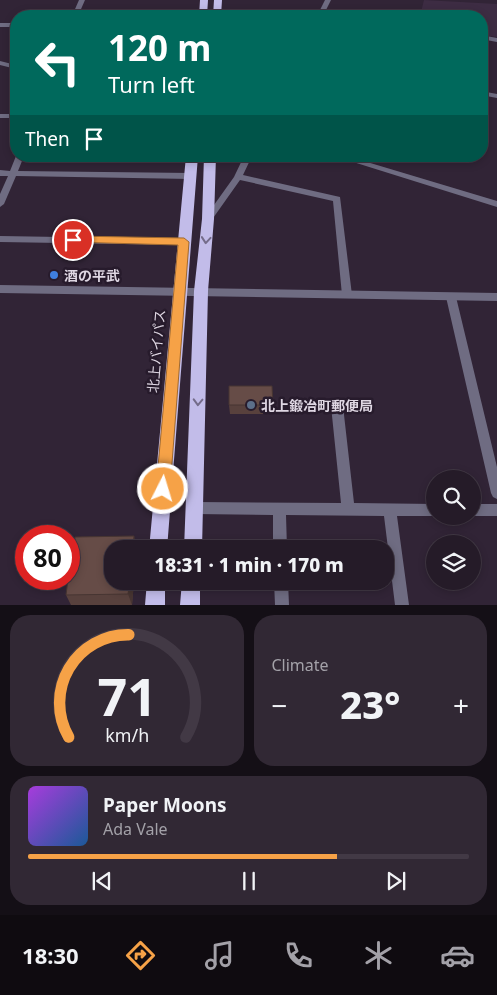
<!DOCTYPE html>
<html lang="en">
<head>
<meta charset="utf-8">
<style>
  :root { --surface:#251b28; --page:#312834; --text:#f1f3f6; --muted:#a3a1a8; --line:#423945; --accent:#f6a247 }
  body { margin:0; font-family:"Noto Sans","Noto Sans JP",sans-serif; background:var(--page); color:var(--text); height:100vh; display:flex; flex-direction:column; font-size:19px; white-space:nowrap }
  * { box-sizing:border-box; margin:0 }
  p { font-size:16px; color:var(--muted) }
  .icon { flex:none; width:28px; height:28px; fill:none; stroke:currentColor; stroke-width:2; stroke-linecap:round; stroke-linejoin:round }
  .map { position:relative; height:605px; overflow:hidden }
  .details { display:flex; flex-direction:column; gap:10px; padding:10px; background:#140f16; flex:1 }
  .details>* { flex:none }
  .top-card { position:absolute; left:10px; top:10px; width:478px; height:152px; border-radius:20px; box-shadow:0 2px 8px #0003,0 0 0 1px var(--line); background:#00695c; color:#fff; overflow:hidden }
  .controls { position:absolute; left:426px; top:470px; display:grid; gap:10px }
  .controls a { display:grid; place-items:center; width:55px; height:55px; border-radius:50%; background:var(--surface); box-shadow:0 2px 8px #0003,0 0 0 1px var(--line); font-size:25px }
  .speed { position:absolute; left:15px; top:525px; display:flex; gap:10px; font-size:25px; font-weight:700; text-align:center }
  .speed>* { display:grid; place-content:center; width:65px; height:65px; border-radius:50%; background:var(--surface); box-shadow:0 2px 8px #0003,0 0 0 1px var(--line); line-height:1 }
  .speed .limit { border:8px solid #d22; background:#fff; color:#111 }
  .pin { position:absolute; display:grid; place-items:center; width:42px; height:42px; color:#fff; margin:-21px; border:2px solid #fff; border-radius:50%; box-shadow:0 1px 5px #0007 }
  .me { position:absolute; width:55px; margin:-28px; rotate:5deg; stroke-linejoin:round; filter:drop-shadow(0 0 4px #0008) }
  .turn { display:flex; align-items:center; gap:18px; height:105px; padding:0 15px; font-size:22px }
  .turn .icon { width:65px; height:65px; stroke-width:2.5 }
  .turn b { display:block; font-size:35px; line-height:42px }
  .then { display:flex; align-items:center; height:48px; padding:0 15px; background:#0003; gap:10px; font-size:19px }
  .big { font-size:38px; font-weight:800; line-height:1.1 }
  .details .tile { flex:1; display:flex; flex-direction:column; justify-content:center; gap:8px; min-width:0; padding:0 18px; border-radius:20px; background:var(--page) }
  .details .dial { align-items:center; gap:0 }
  .dial svg { height:130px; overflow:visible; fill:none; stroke:var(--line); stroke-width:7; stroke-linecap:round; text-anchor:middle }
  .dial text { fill:var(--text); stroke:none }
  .song { display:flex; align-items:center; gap:15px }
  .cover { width:60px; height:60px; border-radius:8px; background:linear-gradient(135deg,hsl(280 70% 55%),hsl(210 70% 35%)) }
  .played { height:5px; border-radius:2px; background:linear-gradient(90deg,var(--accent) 70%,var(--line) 70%) }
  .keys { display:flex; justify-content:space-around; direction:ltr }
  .heat { display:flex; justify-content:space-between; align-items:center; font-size:28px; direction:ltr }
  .details .tiles { flex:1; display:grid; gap:10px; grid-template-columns:1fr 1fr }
  .tile:last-child { grid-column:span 2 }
  .trip { position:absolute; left:104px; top:540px; width:290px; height:50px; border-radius:20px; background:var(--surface); box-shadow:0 2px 8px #0003,0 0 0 1px var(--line); font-weight:800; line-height:50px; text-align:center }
  .tab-bar { display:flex; height:80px; justify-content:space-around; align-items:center; background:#0f0b10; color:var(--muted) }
  .tab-bar .icon { width:35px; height:35px }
  .tab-bar .current { color:var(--accent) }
  .tab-bar b { font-size:22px; color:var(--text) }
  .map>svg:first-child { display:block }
</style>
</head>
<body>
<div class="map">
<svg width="497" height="605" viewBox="0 0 497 605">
  <rect width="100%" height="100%" fill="#312436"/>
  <path fill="#3d2c43" d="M424 0 497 4V37L481 35V16H420Z"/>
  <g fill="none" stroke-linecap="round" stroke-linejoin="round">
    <path fill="#6f6c82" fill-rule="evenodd" d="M79 0H85L78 16H72Z
      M325 0H331L323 16H317Z
      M0 23H16V27H0Z
      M481 35 497 38V42L481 39Z
      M0 61 16 65V69L0 65Z
      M481 91 497 94V98L481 95Z
      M0 114H16V118H0Z
      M16 156H24L18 171 191 173 195 176 191 179 16 176 4 204 0 207V194L8 176H0V170L10 171Z
      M244 156H252L243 175 340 197 352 295 351 298H343L342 295 333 201 240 180 211 221H205L204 219 234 177Z
      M334 156H347L497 201V207Z
      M0 236 183 239 188 242 183 245 0 242Z
      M451 293 456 297 497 467V499L493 497 491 493 446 297Z
      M337 401 341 403 343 406 354 503 435 504V516H397L409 605H395L384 516 286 515 287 549H273V515L195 514 191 512 189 508 191 504 195 502 341 503 331 406 333 403Z
      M472 504H497V516H472Z
      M274 581H288L289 605H275Z"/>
    <path fill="#6f6c82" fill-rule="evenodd" d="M0 285 497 293V301L0 293Z"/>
    <path fill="#c2bce9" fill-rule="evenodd" d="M200 0H208L207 16H199Z
      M214 0H222L221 16H213Z
      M186 156H198L167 549H149Z
      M204 156H216L214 219 208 291 202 549H184L194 291 202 219Z
      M147 581H165V605H145Z
      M182 581H200V605H180Z"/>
  </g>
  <path fill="#58413d" d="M229 405H273L272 414H230Z
    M137 547 132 605H71L66 595Z"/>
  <path fill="#473532" d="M134 536 137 547V549H133Z
    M130 581H134L132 605 128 594Z"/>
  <path fill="#664c47" stroke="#473532" d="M439 11 468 14V16H438Z
    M229 386H272L273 405H229Z
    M134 536 133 549H112V581H130L128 594 66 595 68 579H69L75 537Z"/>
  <defs><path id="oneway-chevron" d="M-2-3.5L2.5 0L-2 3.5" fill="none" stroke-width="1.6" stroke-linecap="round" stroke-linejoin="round" transform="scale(1.25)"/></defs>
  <g stroke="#746c8a">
    <use href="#oneway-chevron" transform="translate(206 240) rotate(95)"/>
    <use href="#oneway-chevron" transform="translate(198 402) rotate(92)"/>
  </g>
  <path fill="#f6a247" stroke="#a0692e" d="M73 236 184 238 189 242 170 489 168 493 163 495 158 493 156 489 178 245 70 242 68 240 70 237Z"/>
  <circle fill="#3f7fe0" stroke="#271b2c" stroke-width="2" cx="54" cy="275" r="5"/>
  <circle fill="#5c6f8a" stroke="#271b2c" stroke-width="2" cx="251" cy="405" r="5"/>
  <g text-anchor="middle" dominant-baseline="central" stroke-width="5" stroke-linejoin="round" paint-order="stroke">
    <g font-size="14" font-weight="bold" fill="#dfd7e3" stroke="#271b2c" text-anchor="start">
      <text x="64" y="275">酒の平武</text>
      <text x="261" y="405">北上鍛冶町郵便局</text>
    </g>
    <g font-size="14" fill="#dfd7e3" stroke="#271b2c">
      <text transform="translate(156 351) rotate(-85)">北上バイパス</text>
    </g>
  </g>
</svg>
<div class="controls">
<a><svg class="icon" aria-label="search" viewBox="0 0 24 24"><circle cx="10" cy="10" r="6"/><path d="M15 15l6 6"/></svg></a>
<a><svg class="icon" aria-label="layers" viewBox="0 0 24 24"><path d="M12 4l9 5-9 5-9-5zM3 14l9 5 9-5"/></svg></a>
</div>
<div class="speed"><div class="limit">80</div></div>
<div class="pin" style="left:73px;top:240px;background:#d93025"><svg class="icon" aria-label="arrive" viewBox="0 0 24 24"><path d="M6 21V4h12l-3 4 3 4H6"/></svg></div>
<svg class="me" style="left:163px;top:489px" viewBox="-20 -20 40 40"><circle r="17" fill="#f6a247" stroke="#fff" stroke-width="3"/><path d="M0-11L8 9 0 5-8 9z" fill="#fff"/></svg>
<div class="trip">18:31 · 1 min · 170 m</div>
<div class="top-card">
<div class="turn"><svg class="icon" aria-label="left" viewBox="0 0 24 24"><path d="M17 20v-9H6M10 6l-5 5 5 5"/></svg><div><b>120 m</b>Turn left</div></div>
<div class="then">Then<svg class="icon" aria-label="arrive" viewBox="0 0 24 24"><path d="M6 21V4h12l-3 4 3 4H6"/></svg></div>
</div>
</div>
<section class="details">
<div class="tiles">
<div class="tile dial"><svg viewBox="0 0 100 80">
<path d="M14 69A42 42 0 1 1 86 69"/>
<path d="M14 69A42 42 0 0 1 51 6" stroke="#f6a247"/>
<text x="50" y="56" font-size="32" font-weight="700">71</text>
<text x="50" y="72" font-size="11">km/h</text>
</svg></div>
<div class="tile"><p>Climate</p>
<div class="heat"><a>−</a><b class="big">23°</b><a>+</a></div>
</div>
<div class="tile">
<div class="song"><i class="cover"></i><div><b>Paper Moons</b><p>Ada Vale</p></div></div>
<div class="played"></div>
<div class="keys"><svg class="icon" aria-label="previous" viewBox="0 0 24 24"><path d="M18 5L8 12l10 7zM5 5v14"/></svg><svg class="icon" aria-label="pause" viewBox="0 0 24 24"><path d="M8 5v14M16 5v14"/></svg><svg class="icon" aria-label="next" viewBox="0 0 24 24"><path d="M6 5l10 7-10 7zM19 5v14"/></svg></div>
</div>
</div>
</section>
<nav class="tab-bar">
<b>18:30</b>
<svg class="icon current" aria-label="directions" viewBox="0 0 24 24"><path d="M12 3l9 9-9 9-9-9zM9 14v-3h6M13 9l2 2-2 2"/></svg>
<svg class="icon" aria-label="music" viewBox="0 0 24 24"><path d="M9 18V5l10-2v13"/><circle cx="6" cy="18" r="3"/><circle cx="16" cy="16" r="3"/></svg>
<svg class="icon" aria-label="phone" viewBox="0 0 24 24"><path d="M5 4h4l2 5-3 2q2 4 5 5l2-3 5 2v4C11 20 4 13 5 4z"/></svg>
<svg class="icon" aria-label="climate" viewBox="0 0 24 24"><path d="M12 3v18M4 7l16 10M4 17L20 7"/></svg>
<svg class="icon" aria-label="car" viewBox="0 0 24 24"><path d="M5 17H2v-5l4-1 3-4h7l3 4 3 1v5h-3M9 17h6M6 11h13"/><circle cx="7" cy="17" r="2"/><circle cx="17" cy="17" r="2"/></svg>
</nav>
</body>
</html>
